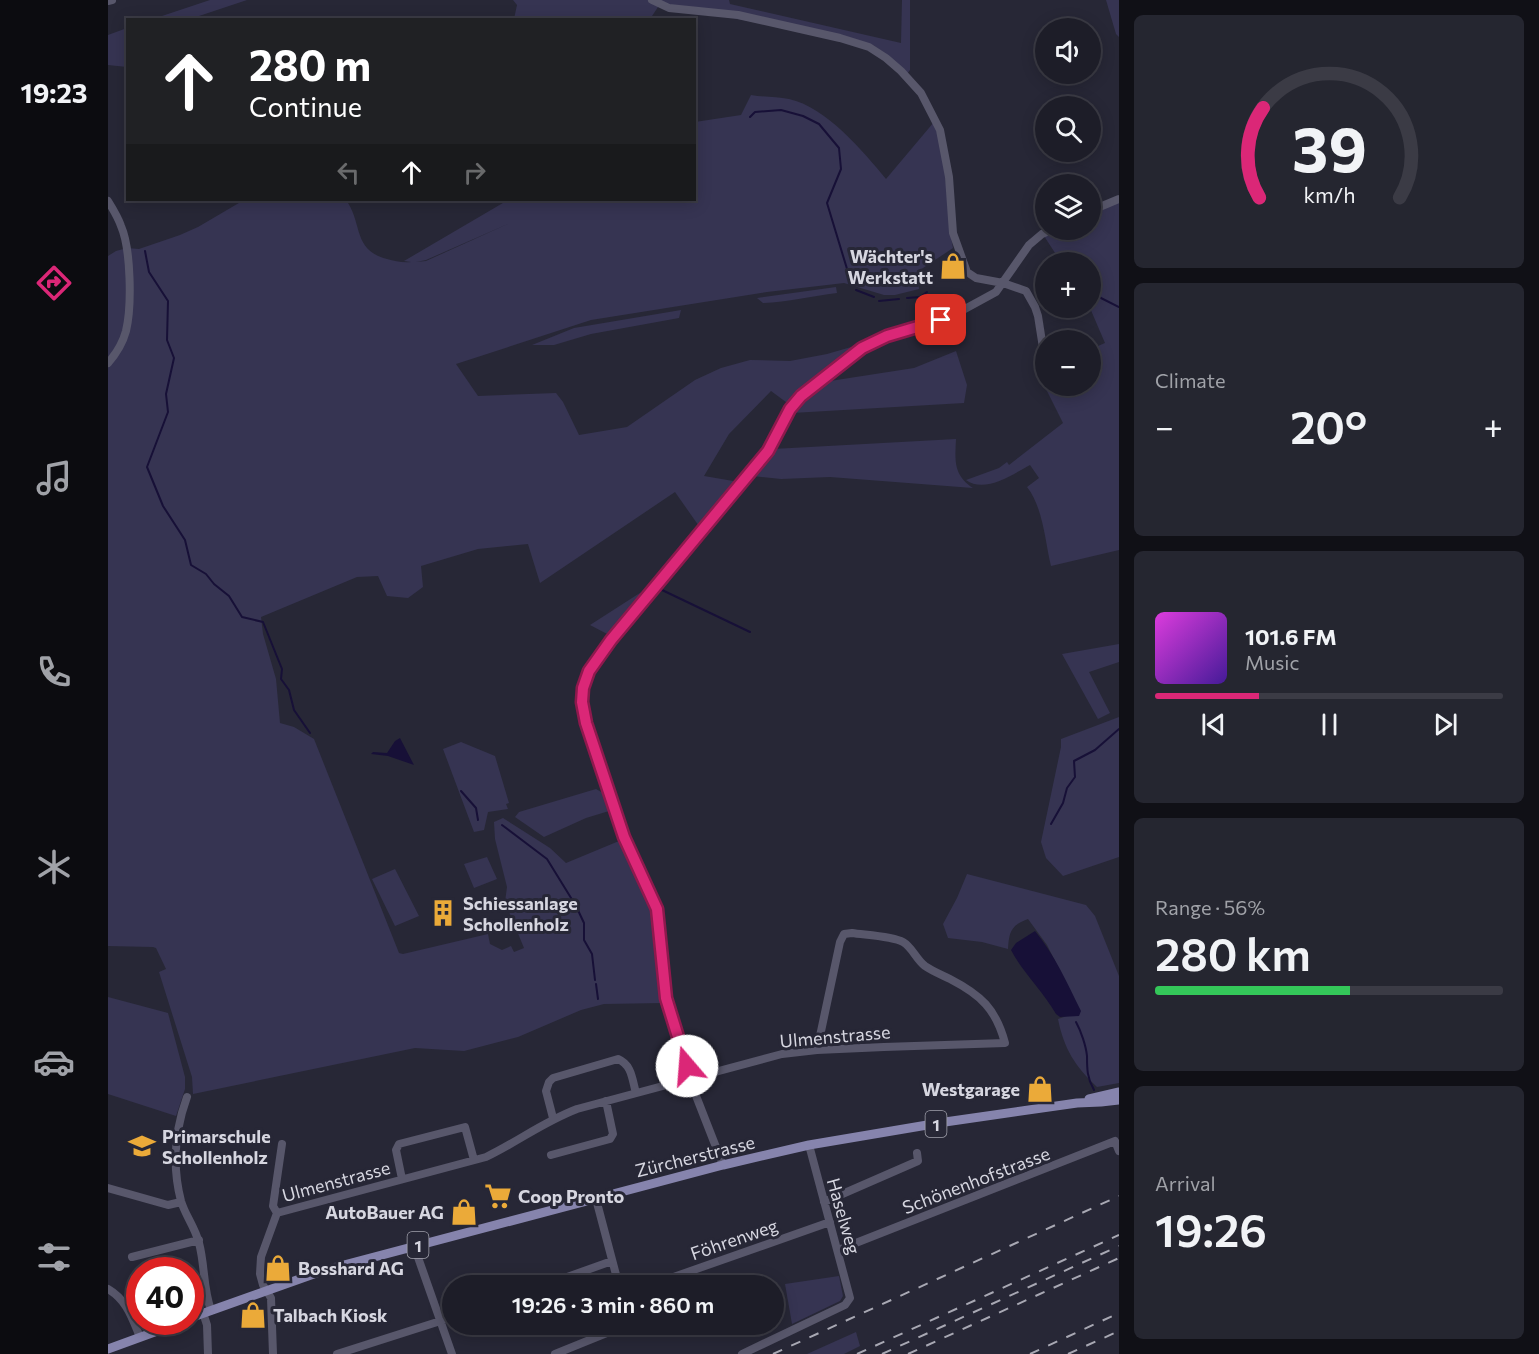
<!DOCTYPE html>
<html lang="en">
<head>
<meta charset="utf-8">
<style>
  :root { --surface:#1d1d28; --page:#252630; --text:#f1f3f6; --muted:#a0a2a8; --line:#3b3b45; --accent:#db2777 }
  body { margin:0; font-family:Commissioner,sans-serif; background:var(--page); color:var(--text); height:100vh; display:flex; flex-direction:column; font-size:22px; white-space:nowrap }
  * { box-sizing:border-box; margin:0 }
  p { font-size:20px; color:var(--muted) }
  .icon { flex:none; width:33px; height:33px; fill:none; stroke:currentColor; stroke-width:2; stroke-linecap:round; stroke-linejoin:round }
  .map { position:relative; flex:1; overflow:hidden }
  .panel { display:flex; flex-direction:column; gap:15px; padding:15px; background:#101016; width:420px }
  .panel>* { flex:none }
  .hud { position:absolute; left:18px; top:18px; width:570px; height:183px; border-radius:0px; box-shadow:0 3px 15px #0003,0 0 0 2px var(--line); background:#202124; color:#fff; overflow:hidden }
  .tools { position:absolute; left:927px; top:18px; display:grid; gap:12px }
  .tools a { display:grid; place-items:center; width:66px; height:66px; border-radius:50%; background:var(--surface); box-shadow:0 3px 15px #0003,0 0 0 2px var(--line); font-size:30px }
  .speed { position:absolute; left:18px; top:1257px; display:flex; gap:12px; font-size:30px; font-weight:700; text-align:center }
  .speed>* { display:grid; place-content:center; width:78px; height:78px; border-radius:50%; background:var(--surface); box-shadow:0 3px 15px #0003,0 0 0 2px var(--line); line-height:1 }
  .speed .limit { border:9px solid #d22; background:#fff; color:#111 }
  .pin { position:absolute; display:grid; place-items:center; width:51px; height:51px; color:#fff; margin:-26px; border-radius:12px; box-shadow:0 3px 9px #0006 }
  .me { position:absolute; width:66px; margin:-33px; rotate:342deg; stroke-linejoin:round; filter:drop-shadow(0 0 4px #0008) }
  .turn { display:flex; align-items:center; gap:21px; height:126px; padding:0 24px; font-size:27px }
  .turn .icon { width:78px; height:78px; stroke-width:2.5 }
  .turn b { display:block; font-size:42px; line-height:51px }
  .lanes { display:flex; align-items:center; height:57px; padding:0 24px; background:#0003; justify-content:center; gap:30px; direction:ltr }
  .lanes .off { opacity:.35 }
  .big { font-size:45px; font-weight:600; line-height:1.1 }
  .panel .tile { flex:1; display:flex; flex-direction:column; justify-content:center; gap:9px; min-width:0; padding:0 21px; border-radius:9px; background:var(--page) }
  .panel .dial { align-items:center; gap:0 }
  .dial svg { height:156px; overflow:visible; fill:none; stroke:var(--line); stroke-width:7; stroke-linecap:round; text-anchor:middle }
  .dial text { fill:var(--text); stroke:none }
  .song { display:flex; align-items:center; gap:18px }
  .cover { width:72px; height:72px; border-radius:9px; background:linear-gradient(135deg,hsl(300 70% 55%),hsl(260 70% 35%)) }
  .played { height:6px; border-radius:3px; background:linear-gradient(90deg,var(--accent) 30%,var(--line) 30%) }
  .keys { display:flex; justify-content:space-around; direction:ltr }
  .heat { display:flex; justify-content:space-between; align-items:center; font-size:33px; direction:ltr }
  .charge { height:9px; border-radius:4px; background:linear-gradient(90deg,#34c759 56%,var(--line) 0) }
  .trip { position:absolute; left:334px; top:1275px; width:342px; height:60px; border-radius:30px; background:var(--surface); box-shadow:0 3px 15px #0003,0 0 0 2px var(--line); font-weight:600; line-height:60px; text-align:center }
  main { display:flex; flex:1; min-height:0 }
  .tabs { display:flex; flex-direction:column; width:108px; justify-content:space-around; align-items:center; background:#0c0c10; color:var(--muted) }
  .tabs .icon { width:42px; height:42px }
  .tabs .current { color:var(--accent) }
  .tabs b { font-size:27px; color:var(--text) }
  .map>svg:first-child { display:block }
</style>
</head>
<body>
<main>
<nav class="tabs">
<b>19:23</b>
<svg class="icon current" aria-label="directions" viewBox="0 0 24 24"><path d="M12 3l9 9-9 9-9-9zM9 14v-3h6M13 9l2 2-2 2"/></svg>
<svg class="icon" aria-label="music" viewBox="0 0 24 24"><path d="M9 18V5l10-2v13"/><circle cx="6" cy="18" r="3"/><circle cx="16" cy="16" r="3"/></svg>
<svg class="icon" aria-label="phone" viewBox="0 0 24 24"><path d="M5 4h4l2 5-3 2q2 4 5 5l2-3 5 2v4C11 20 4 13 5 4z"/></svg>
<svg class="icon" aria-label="climate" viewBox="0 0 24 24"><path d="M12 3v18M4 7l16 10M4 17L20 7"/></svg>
<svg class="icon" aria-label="car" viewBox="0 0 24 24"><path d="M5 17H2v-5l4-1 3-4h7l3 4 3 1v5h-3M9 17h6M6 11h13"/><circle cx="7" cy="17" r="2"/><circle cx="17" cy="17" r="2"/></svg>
<svg class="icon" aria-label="filters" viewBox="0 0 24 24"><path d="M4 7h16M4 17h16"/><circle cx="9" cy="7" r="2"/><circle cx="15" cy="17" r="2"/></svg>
</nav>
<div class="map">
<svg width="1011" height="1354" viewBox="0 0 1011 1354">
  <rect width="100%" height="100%" fill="#272736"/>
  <path fill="#363452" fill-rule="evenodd" d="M102 0H139L82 19H45Z
    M405 0H621L622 4 793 43 794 0H802V70L799 74 778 54 765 45 552 4 542 19H406L409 5Z
    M998 0H1011V37L1008 34Z
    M19 28V67L0 65V35Z
    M643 95C655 97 669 97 681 99 718 107 755 151 778 179L826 122C841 162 837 206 845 248L809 272 811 289 787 295H776L736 283 659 292 483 320 348 364 370 396 448 393 455 402 471 435 519 427 587 380 613 368 642 360 682 361 719 354 750 345 751 348 682 405 663 391 621 434 596 476 631 482 593 529 567 492 432 583 420 544 370 549 313 566 315 587 300 598 279 596 270 576 249 577 153 617 155 634 168 679 172 723 186 727 206 739 291 953 295 954 380 934 382 944 394 950 403 946 406 952 416 948 397 902 399 887 387 839 386 822 395 818 442 848 458 863 511 841 543 905 548 920 555 1003 496 1004 473 1010 410 1037 356 1051 307 1048 85 1094 84 1077 51 972 58 969 48 948 45 947 0 946V256L8 251 19 248 31 249 72 235 90 227 136 200H238C255 223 244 250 279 259 287 261 294 263 303 262L296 261 400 200H586L587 122 633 115ZM402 223 318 261 308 262 318 260Z
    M1011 201V550L943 566C937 541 935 507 919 487L931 478 922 465C905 474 877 494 858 480L891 468 899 462 901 465 955 423 937 387 982 386 983 349 997 343 982 308V262H953L936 236 949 230H982L983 214Z
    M728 287 729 293C704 296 680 302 655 303L649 298Z
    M573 310 571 318 483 334 446 345H424L466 328Z
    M848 351 859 385 856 403 684 413 696 397 721 377 722 381 806 368Z
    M848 439C847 460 845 475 865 488L722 477 673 479 644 476 665 449Z
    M549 582 503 636 482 625Z
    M1011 644V662L981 672 1002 713 990 719 954 654Z
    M1011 717V857L955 876 938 858 933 842 953 747V739Z
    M353 742 387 756 401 803 398 804 400 809 380 812 376 830 366 832 335 749Z
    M488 789 495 793 501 811 478 818 436 837 407 817 411 812Z
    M379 857 389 879 366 888 356 864Z
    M287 869 311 916 287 926 264 879Z
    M859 874 978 905 987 916 1011 976V1083L989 1087C967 1066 956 1049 950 1019L971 1012 969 1005 939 945 920 919C903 925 901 932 900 949L874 942 840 938 835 924 849 898Z
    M0 997 60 1013 77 1077V1089L68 1116 0 1094Z
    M731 1276 735 1296 732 1301 684 1324 677 1284Z
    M748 1332 752 1346 736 1354H699Z"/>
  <path fill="#171037" d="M292 738 306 765 280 756 263 754 265 752 279 753 287 741Z
    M927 931C947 955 959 983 973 1011L971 1016 952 1017 948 1014C935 991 915 973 903 950L908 943Z"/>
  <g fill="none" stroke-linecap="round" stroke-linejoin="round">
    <path stroke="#171037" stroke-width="2" d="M642 117 647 112 673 110 695 116 711 124 731 148 733 169 719 203 743 282
      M37 251 41 272 60 301 59 340 66 358 58 394 60 412 39 467 55 506 77 540 83 565 98 574 106 584 121 596 134 617 155 622 174 669 173 679 181 690 186 710 202 733
      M748 290 766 297
      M985 294 1011 307
      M799 298 812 297 819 292
      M771 301 791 299
      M554 590 642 632
      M353 791 368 808 370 820
      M943 824 955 803 959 788 967 777 966 761 987 750 1011 729
      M394 825 439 859 468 906 476 923V940L484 954 487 980
      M488 984 490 999
      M968 1022C973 1031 978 1046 979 1056 979 1069 979 1078 986 1090"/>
    <path stroke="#58576b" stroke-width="8" d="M544 0 561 8 630 15 732 38 761 47 778 58 793 71 813 93 832 130 841 177 845 233 859 272 868 278 895 283 918 291 927 307 930 316 938 367
      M0 1 4 0
      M0 201C5 209 10 217 13 226 23 249 24 306 18 331 15 342 8 354 0 363
      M982 211 1011 199
      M79 1097C67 1130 64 1166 73 1201 77 1215 87 1227 91 1243 97 1265 95 1289 103 1310
      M445 1118 438 1091 441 1082 445 1078 510 1059C524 1065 524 1079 528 1093
      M443 1155 502 1139 505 1134 498 1101
      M615 1165 583 1083 559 1002 549 909 516 837 478 723 474 702 475 688 481 671 503 640 660 451 682 409 693 396 754 348 779 336 844 316 888 292 921 245 934 234 943 230
      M294 1179 288 1150 291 1144 357 1127 366 1160
      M0 1188 60 1205 73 1202
      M488 1199 511 1286
      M716 1202 810 1161 809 1153
      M169 1213 378 1157C411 1141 435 1122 469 1109L674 1054 709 1050 776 1047 897 1043C888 1009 873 995 842 979 834 975 824 971 817 966 808 959 804 947 795 942 784 936 757 935 744 933L736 934 732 942 709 1050
      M306 1246 344 1354
      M730 1250 1007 1141 1011 1151
      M24 1257 91 1240
      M434 1286 504 1261
      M540 1286 722 1222
      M0 1289C19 1300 24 1318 32 1337
      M95 1313 99 1325 100 1354
      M165 1354 163 1298 155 1285 152 1274 153 1257 169 1213 165 1206 174 1144
      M229 1354 345 1317
      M447 1354 521 1324
      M634 1354 737 1305 742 1298 701 1145"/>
    <path stroke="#8684ad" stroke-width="9" d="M981 1099 1011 1092
      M82 1318 217 1270 615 1165 701 1145 837 1122 969 1103 993 1102 1011 1100
      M0 1349 74 1322"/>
    <path stroke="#a8a8b3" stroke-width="2" stroke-dasharray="10 10" stroke-linecap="butt" d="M665 1354 1011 1196
      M749 1354 1011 1235
      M774 1354 1011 1246
      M800 1354 1011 1258
      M922 1354 1011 1313
      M960 1354 1011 1331"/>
  </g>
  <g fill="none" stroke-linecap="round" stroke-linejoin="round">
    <defs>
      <path id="route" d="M579 1066 558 998 549 909 516 837 478 723 474 702 475 688 481 671 503 640 660 451 682 409 693 396 754 348 779 336 833 320"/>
    </defs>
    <use href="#route" stroke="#8e194d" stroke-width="15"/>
    <use href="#route" stroke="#db2777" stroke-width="10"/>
  </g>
  <defs>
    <symbol id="shop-bare" viewBox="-9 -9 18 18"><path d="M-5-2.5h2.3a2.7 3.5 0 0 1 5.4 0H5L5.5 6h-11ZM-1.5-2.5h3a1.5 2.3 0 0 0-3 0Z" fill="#ebaa39" stroke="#272736" stroke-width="2.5" paint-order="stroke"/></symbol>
    <symbol id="building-bare" viewBox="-9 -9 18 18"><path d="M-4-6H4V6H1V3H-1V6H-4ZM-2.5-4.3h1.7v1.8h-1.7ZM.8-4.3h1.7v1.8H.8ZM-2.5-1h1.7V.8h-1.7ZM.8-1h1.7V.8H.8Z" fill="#ebaa39" stroke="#272736" stroke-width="2.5" paint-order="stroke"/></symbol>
    <symbol id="school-bare" viewBox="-9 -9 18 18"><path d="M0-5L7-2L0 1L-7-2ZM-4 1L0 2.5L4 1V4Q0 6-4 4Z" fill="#ebaa39" stroke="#272736" stroke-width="2.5" paint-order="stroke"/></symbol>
    <symbol id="supermarket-bare" viewBox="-9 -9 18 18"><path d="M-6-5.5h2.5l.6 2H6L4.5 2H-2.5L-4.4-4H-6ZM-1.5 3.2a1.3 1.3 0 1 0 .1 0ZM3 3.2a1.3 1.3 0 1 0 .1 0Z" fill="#ebaa39" stroke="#272736" stroke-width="2.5" paint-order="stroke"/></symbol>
  </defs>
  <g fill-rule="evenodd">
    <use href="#shop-bare" x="826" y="247" width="38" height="38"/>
    <use href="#building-bare" x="316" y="894" width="38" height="38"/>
    <use href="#shop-bare" x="913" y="1070" width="38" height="38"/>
    <use href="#school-bare" x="15" y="1127" width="38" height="38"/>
    <use href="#supermarket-bare" x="371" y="1177" width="38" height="38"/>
    <use href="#shop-bare" x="337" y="1193" width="38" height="38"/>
    <use href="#shop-bare" x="151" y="1249" width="38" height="38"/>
    <use href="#shop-bare" x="126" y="1296" width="38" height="38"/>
  </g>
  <g text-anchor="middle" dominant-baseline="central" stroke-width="6" stroke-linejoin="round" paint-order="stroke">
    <g fill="#272736" stroke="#a2a2ad" stroke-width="1.5">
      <rect x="817.5" y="1111" width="21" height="26" rx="4.5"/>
      <rect x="299.5" y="1232" width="21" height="26" rx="4.5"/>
    </g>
    <g font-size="16" font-weight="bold" fill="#d6d6e0">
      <text x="828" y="1124">1</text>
      <text x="310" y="1245">1</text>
    </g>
    <g font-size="18" font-weight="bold" fill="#d6d6e0" stroke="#272736" text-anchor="start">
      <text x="825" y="256" text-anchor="end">Wächter's<tspan x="825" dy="21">Werkstatt</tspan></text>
      <text x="355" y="903">Schiessanlage<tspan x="355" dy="21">Schollenholz</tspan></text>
      <text x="912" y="1089" text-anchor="end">Westgarage</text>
      <text x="54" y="1136">Primarschule<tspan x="54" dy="21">Schollenholz</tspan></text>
      <text x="410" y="1196">Coop Pronto</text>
      <text x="336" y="1212" text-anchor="end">AutoBauer AG</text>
      <text x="190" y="1268">Bosshard AG</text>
      <text x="165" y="1315">Talbach Kiosk</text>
    </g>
    <g font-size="18" fill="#d6d6e0" stroke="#272736">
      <text transform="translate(727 1036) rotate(-5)">Ulmenstrasse</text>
      <text transform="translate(587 1156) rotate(-14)">Zürcherstrasse</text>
      <text transform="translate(868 1180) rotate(-21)">Schönenhofstrasse</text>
      <text transform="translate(228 1181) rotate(-15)">Ulmenstrasse</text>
      <text transform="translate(736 1216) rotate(74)">Haselweg</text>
      <text transform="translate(626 1239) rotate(-19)">Föhrenweg</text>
    </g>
  </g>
</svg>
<div class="tools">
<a><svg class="icon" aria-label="sound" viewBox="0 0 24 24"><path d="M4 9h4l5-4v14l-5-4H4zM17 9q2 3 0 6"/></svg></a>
<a><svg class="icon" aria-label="search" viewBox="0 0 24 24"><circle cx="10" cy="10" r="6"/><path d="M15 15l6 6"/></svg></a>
<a><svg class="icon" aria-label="layers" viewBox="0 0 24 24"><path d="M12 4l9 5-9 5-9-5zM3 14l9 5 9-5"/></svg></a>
<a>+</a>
<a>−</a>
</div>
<div class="speed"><div class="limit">40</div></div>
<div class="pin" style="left:833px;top:320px;background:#d93025"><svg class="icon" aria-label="arrive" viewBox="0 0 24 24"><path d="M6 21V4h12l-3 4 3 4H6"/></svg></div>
<svg class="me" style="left:579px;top:1066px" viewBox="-20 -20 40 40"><circle r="19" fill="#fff"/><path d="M0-13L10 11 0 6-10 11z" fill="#db2777"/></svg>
<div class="trip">19:26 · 3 min · 860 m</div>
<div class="hud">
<div class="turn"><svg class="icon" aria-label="ahead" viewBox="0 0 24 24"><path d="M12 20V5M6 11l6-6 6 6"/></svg><div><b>280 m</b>Continue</div></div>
<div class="lanes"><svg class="icon off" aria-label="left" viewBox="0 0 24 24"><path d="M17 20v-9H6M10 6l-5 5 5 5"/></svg><svg class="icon" aria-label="ahead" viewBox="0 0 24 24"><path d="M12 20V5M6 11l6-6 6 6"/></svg><svg class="icon off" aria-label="right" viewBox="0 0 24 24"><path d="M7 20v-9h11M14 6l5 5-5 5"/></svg></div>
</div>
</div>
<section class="panel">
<div class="tile dial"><svg viewBox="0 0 100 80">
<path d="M14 69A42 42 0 1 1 86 69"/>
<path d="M14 69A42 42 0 0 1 16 23" stroke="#db2777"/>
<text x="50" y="56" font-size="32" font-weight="700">39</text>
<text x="50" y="72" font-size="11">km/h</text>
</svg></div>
<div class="tile"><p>Climate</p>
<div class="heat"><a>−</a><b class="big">20°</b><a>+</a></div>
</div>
<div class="tile">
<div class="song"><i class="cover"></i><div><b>101.6 FM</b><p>Music</p></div></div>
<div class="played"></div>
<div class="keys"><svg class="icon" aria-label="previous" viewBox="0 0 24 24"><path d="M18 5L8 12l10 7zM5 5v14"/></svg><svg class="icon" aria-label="pause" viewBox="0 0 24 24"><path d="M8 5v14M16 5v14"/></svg><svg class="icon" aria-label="next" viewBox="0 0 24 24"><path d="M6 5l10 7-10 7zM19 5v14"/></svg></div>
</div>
<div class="tile"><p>Range · 56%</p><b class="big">280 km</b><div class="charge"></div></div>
<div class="tile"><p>Arrival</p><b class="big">19:26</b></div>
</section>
</main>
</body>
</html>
